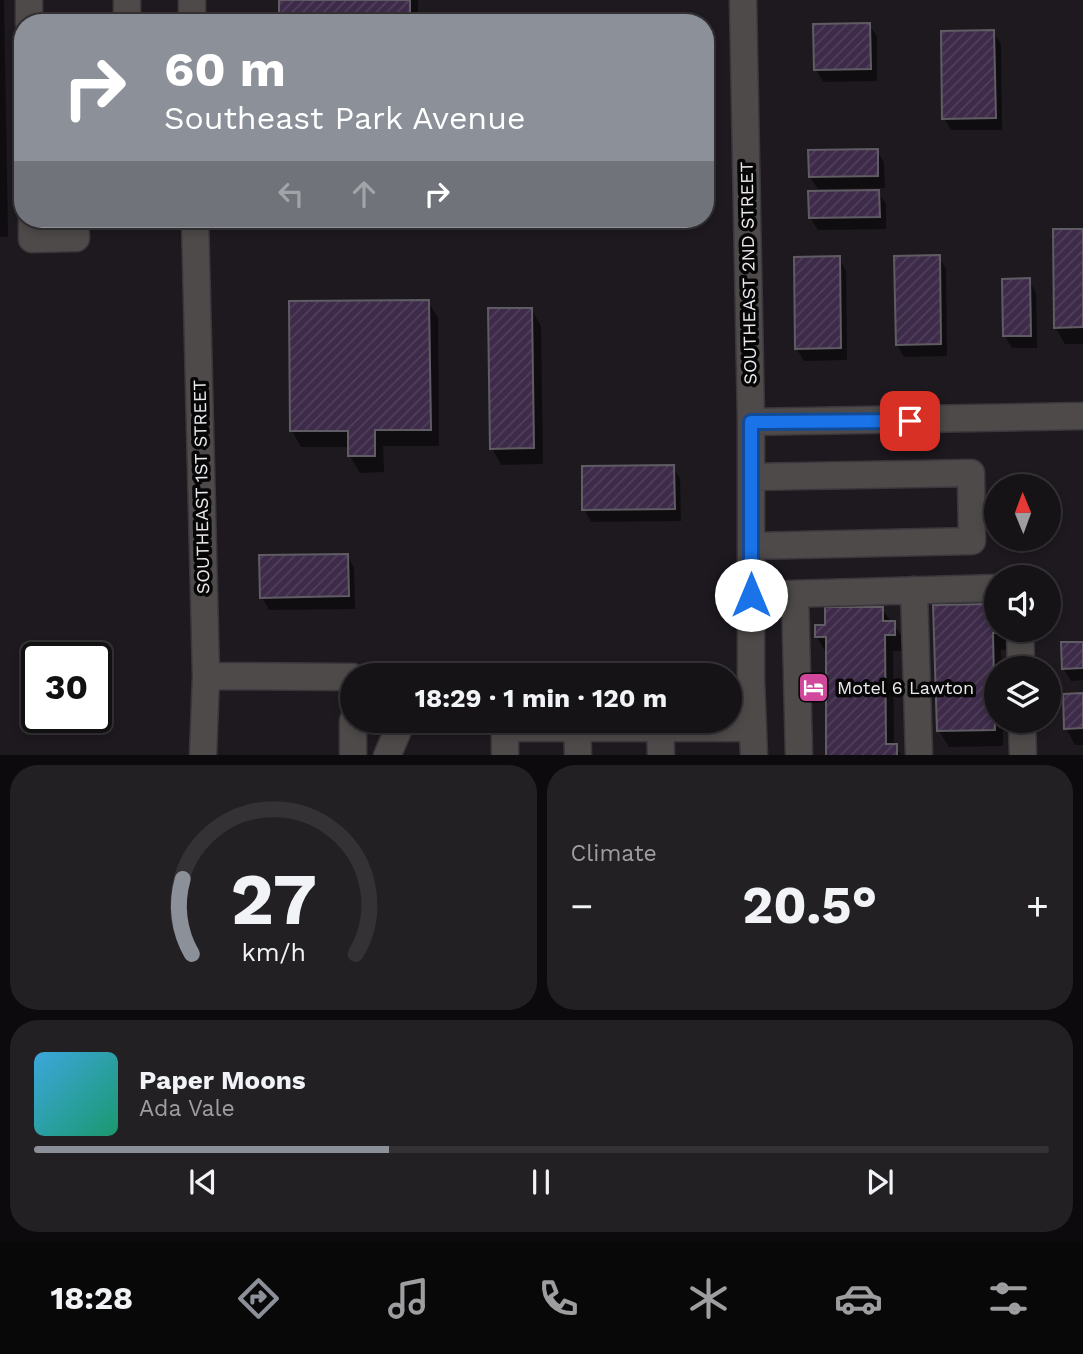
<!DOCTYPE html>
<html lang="en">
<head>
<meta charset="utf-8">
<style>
  :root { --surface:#161317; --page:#232024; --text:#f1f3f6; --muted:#9e9ea1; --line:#353236; --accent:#8c9099 }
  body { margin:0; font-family:"Work Sans",sans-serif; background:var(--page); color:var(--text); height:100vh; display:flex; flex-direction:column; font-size:26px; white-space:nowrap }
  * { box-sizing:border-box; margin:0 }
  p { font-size:23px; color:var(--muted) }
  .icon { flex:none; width:38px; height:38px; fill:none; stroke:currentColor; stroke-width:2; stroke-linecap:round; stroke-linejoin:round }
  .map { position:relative; height:755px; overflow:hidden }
  .sheet { display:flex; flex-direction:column; gap:10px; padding:10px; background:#0c0a0d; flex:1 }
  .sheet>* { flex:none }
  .banner { position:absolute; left:14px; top:14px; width:700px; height:214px; border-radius:28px; box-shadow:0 4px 10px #0003,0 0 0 2px var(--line); background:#8c9099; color:#fff; overflow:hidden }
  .needle { width:46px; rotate:359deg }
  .buttons { position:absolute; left:984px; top:474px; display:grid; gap:14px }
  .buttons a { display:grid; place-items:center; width:77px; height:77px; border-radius:50%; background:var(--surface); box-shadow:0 4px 10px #0003,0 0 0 2px var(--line); font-size:35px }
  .speed { position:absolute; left:21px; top:642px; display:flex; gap:14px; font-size:35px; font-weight:700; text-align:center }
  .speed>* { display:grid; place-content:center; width:91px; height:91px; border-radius:50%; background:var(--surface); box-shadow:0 4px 10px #0003,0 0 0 2px var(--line); line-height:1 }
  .speed .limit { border:4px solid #111; border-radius:10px; background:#fff; color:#111 }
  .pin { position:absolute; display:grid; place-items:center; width:60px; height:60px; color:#fff; margin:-30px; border-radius:14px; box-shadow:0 4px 10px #0006 }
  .me { position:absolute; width:77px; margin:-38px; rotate:0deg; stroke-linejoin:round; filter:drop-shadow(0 0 5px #0008) }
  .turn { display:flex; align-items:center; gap:24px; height:147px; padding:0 35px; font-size:32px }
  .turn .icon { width:91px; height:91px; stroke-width:2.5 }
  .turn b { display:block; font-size:49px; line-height:60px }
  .lanes { display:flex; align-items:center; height:66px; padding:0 35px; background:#0003; justify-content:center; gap:35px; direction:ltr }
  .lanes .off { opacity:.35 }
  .big { font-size:52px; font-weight:700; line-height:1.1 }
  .sheet .widget { flex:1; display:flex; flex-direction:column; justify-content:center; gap:10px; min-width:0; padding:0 24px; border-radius:28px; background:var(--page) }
  .sheet .dial { align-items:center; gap:0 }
  .dial svg { height:182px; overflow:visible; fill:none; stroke:var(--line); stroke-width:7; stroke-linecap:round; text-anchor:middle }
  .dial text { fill:var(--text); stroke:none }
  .song { display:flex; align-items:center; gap:21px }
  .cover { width:84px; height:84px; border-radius:10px; background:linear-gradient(135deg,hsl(200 70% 55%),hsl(160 70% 35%)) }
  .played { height:7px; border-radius:4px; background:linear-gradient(90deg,var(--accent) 35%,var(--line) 35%) }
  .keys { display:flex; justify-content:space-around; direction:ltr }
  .heat { display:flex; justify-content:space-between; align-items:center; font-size:38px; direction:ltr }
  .sheet .tiles { flex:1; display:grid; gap:10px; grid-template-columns:1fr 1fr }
  .widget:last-child { grid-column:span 2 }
  .trip { position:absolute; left:340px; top:663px; width:402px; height:70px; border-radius:35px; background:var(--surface); box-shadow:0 4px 10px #0003,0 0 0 2px var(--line); font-weight:700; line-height:70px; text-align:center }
  .dock { display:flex; height:112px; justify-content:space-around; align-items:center; background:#090809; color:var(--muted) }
  .dock .icon { width:49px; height:49px }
  .dock .on { color:var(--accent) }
  .dock b { font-size:32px; color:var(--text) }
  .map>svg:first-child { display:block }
</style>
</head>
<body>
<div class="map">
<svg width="1083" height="756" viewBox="0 0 1083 756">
  <defs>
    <pattern id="building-hatch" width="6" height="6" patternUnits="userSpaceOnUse" patternTransform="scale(1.75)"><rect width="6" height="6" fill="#3d2b49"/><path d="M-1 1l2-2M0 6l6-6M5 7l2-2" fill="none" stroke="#50405b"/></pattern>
  </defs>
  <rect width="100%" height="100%" fill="#1d191f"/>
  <path fill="#0007" d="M0 0H4L8 237H0Z
    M281 0H418V23H281Z
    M869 24 877 37V81L823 82 816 69Z
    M993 32 1001 44 1002 130H951L944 118Z
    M877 150 884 163 885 188 818 189 810 177Z
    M878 192 886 204V229L818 230 810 218Z
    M1083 230V344H1065L1055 327Z
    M939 257 946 269 947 356 904 357 897 345Z
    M839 258 846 271 847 360 804 361 797 349Z
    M1029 280 1036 293 1037 348H1012L1005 336Z
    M428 302 438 318 439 446H383L384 472 360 473 350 456V447H301L292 431Z
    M531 309 541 326 543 464 501 465 492 448Z
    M673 467 680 479 681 521 591 522 584 509Z
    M347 555 354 568 355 609 269 610 262 597Z
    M991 605 996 613V630H1009L1014 649 1001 650 1002 668H996V721H1015V731H1003V746L949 747 939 731Z
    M882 609 904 639V651H893L894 746 902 756H828L826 653 817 637 827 627Z
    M1083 643V680L1071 681 1063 668Z
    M1083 695V745H1075L1066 728Z"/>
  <path fill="url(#building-hatch)" stroke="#605c63" stroke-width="2" d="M279 0H410V23H279Z
    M870 23 871 69 814 70 813 24Z
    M994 30 996 118 942 119 941 31Z
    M878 149V176L809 177 808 150Z
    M879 190 880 217 809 218 808 191Z
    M1053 229H1083V327L1054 328Z
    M940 255 941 344 896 345 894 256Z
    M840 256 841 348 795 349 794 257Z
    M1030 278 1031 336H1003L1002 279Z
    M429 300 431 430H375V456H348V431H290L289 301Z
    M488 308H532L534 448 490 449Z
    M674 465 675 509 582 510V466Z
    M348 554 349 596 260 598 259 555Z
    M992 604 996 630H1005V633H993L995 730 937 731 933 605Z
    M825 607H883V621H895V635H885L886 744H897V756H826V637H815V625H825Z
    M1061 642H1083V668L1062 669Z
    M1083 693V728L1064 729 1063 694Z"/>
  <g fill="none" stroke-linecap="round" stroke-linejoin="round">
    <defs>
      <path id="minor" d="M29 0V23
        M127 0V23
        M192 0V23
        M743 0 751 422V680L754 756
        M32 219V239L76 238 75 219
        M195 219 206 676 203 756
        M751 422 1083 416
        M751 546 972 541 971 473 751 477
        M914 590 919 756
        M795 594 799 756
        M751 595 996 588
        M1020 630 1021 668
        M206 676 352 677
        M353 721V756
        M505 721V756
        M577 721 578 756
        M660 721 661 756
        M1022 721 1023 756
        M505 728H753
        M387 756 402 721"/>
    </defs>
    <use href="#minor" stroke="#3a363c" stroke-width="29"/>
    <use href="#minor" stroke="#4e4a4a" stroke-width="26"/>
  </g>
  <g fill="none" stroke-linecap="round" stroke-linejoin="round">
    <defs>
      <path id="route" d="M751 595V422L910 421"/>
    </defs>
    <use href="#route" stroke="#114b97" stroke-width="18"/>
    <use href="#route" stroke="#1a73e8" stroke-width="12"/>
  </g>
  <defs>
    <symbol id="hotel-square" viewBox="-11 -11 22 22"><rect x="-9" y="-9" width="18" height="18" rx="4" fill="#d1479c" stroke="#070607"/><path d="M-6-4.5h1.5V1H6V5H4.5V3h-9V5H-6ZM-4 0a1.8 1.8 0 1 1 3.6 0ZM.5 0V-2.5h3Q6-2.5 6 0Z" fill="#fff"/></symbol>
  </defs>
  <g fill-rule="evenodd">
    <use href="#hotel-square" x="796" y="670" width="35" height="35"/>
  </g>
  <g text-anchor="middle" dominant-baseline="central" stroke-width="7" stroke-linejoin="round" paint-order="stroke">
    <g font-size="18" fill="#ebe9ed" stroke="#070607">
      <text transform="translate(748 273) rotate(-91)">SOUTHEAST 2ND STREET</text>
      <text transform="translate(201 487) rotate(-91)">SOUTHEAST 1ST STREET</text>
    </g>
    <g font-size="18" fill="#ebe9ed" stroke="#070607" text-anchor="start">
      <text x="837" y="687">Motel 6 Lawton</text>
    </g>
  </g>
</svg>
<div class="buttons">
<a><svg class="needle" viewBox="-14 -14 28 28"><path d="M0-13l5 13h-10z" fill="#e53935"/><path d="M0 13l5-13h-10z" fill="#9e9ea1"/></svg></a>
<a><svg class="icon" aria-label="sound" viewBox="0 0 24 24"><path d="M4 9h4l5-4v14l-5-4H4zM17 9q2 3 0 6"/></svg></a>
<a><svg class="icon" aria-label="layers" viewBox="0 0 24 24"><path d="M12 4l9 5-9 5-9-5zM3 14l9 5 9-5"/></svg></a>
</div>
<div class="speed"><div class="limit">30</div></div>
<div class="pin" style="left:910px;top:421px;background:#d93025"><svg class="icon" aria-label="arrive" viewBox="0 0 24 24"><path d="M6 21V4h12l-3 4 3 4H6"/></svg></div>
<svg class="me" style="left:751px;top:595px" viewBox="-20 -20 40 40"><circle r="19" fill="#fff"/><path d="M0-13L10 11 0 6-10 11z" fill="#1a73e8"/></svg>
<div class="trip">18:29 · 1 min · 120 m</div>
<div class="banner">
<div class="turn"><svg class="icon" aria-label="right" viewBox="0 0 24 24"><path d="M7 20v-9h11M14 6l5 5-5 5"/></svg><div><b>60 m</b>Southeast Park Avenue</div></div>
<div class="lanes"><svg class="icon off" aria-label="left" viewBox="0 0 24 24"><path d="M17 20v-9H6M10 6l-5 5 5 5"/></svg><svg class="icon off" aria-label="ahead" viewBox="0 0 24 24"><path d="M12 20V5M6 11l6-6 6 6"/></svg><svg class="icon" aria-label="right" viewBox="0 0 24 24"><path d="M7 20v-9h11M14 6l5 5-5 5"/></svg></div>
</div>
</div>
<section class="sheet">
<div class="tiles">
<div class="widget dial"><svg viewBox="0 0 100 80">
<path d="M14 69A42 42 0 1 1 86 69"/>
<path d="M14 69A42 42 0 0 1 10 36" stroke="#8c9099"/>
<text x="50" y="56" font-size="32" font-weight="700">27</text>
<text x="50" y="72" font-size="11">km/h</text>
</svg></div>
<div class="widget"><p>Climate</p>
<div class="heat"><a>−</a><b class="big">20.5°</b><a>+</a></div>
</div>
<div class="widget">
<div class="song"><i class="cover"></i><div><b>Paper Moons</b><p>Ada Vale</p></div></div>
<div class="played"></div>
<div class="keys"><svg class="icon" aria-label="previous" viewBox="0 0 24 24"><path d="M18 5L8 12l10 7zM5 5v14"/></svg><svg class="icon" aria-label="pause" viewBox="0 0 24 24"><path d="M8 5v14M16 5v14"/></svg><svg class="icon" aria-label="next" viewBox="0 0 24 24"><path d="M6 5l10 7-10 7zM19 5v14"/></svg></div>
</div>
</div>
</section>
<nav class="dock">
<b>18:28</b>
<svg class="icon on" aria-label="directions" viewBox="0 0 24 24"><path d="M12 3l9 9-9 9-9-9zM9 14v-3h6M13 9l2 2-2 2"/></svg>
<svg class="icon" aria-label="music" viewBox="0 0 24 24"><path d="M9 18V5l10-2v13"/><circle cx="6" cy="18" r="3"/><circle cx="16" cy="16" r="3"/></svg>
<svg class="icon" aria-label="phone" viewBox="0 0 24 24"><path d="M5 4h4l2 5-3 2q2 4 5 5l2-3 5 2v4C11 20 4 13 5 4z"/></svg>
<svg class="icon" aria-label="climate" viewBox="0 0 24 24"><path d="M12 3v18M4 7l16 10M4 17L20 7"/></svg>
<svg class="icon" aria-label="car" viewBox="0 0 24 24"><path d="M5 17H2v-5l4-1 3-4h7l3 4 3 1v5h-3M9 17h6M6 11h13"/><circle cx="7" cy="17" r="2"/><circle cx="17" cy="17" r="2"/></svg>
<svg class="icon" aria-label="filters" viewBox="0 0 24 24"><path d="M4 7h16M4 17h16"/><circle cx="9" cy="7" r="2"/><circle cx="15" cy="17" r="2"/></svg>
</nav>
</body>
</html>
